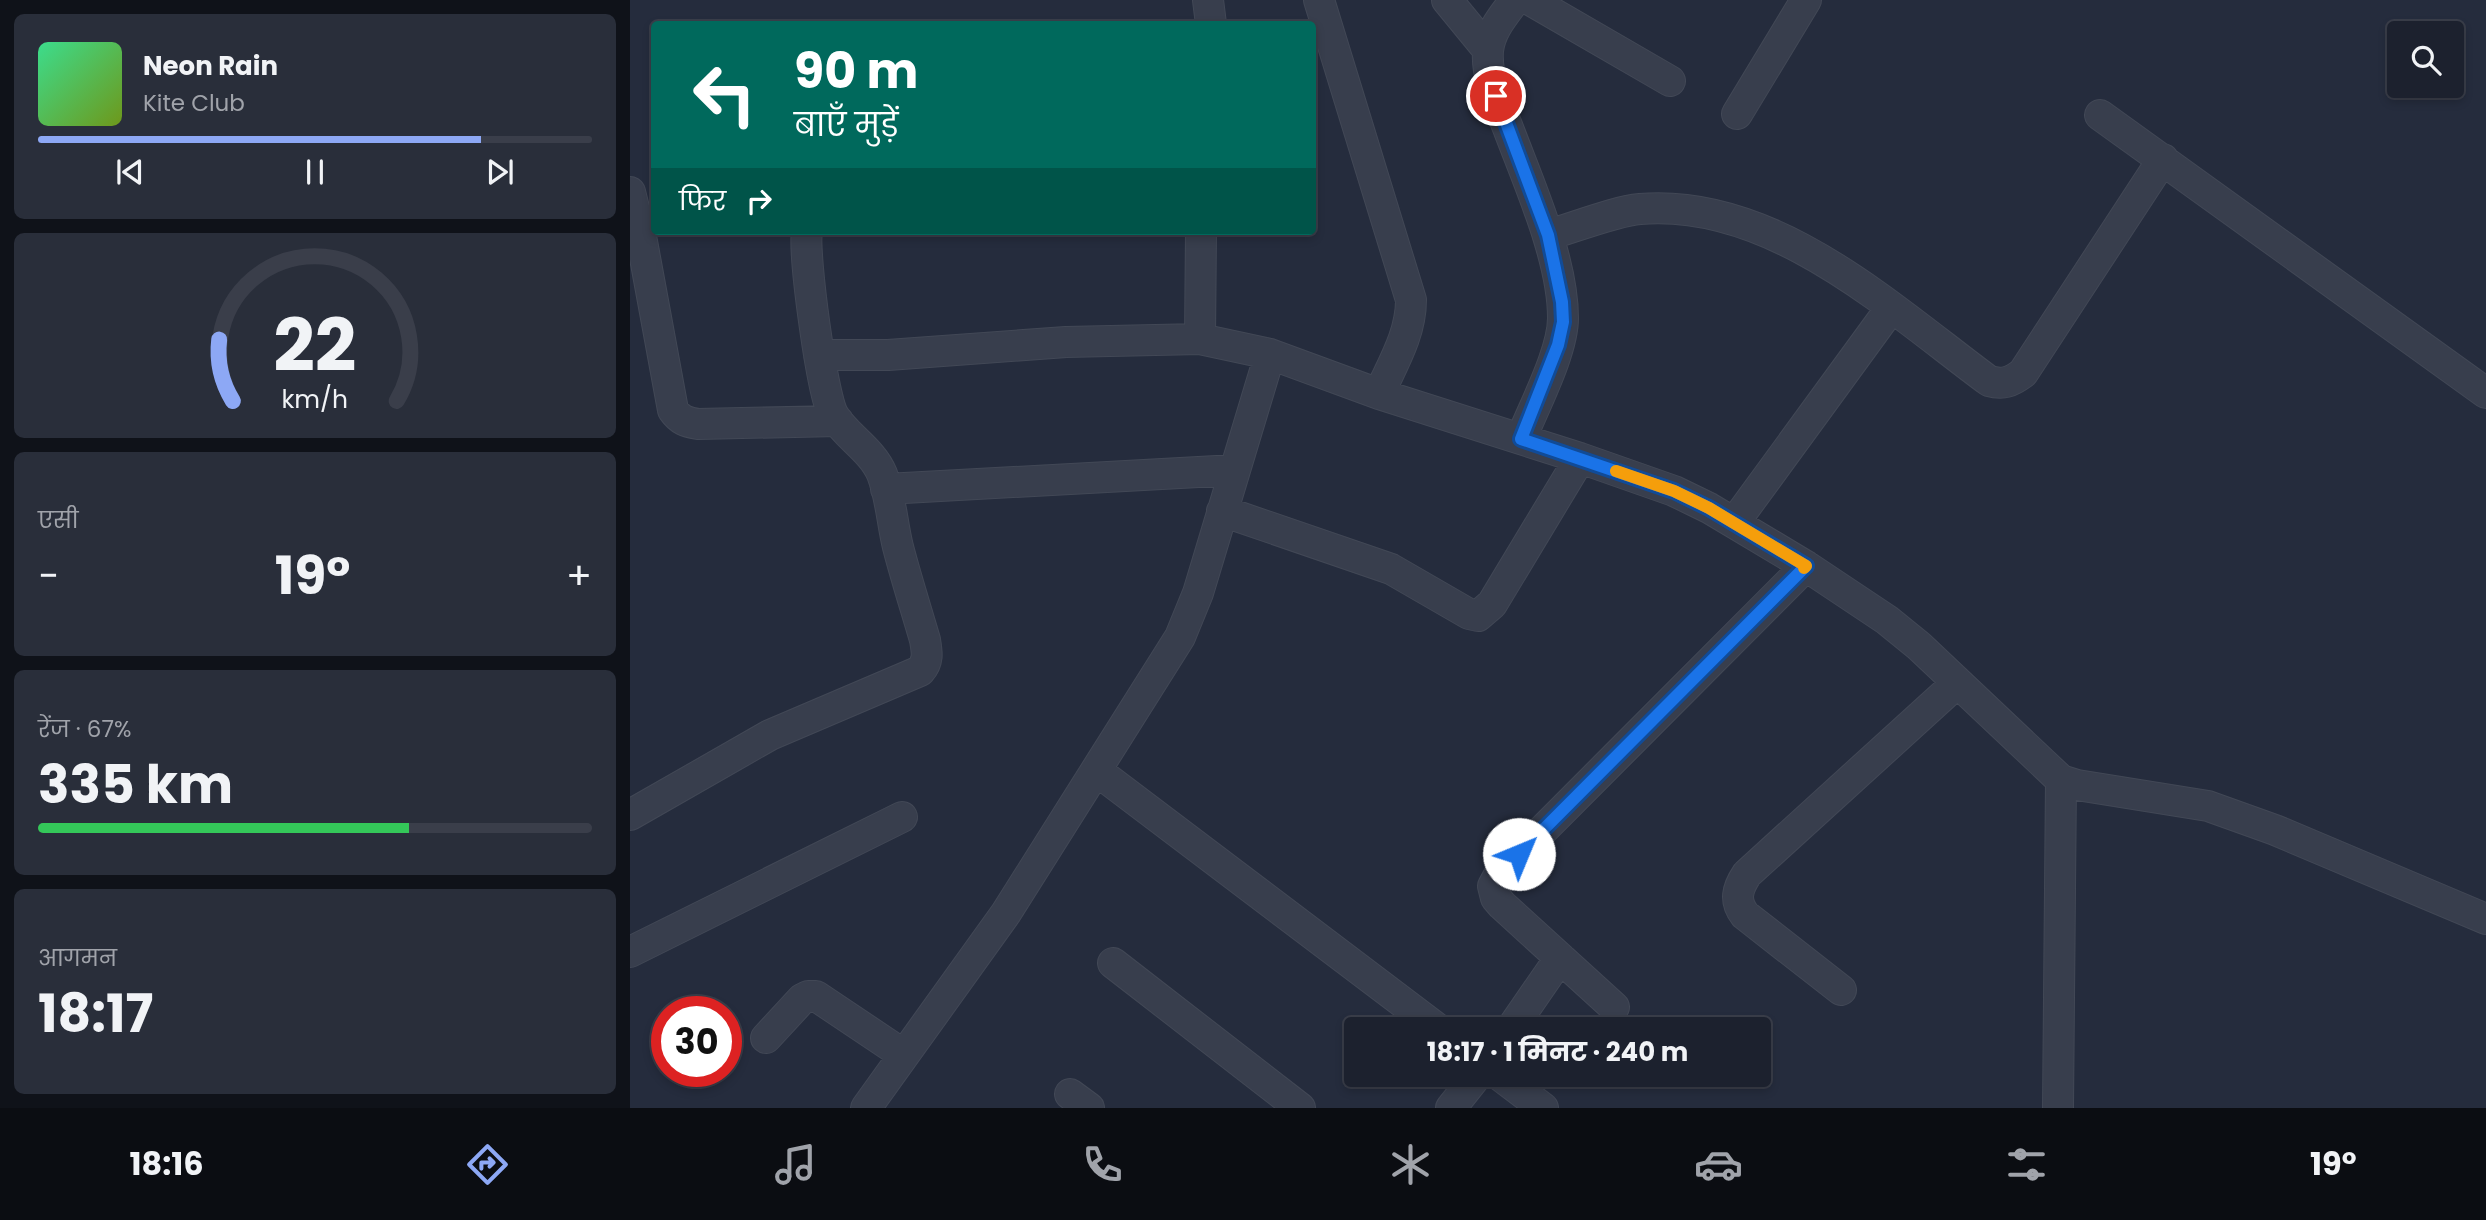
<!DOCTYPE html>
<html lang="hi">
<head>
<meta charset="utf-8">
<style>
  :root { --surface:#1c212e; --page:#292e3a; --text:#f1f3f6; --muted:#a0a3aa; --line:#3a3e4a; --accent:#8da8f5 }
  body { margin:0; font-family:Poppins,"Noto Sans Devanagari",sans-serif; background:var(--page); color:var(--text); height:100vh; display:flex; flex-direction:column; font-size:26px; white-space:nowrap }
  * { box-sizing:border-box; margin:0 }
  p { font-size:23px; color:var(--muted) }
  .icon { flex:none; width:38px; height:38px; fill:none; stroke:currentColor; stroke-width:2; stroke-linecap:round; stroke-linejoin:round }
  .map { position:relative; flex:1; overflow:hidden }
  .details { display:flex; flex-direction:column; gap:14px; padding:14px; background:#0f1219; width:630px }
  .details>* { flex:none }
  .banner { position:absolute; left:21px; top:21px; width:665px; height:214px; border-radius:7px; box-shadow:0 4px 10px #0003,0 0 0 2px var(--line); background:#00695c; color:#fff; overflow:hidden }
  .controls { position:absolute; left:1757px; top:21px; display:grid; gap:14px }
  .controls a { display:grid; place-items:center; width:77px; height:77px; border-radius:7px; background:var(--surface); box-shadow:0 4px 10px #0003,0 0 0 2px var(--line); font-size:35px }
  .speed { position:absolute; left:21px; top:996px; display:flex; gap:14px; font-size:35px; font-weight:700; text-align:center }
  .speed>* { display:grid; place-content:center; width:91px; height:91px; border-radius:50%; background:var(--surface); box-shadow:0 4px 10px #0003,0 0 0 2px var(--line); line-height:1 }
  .speed .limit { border:10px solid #d22; background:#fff; color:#111 }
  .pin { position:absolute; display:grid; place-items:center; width:60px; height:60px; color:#fff; margin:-30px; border:4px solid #fff; border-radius:50%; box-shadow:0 2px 7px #0007 }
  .me { position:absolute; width:77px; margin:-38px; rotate:45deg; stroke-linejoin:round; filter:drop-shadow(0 0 5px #0008) }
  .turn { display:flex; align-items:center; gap:24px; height:147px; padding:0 28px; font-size:32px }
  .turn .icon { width:91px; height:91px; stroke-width:2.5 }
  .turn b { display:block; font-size:49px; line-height:60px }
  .then { display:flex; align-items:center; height:66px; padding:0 28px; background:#0003; gap:14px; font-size:26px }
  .big { font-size:52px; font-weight:700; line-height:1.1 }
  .details .tile { flex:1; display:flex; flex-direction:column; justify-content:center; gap:10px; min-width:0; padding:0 24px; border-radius:10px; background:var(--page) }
  .details .dial { align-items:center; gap:0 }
  .dial svg { height:182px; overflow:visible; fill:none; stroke:var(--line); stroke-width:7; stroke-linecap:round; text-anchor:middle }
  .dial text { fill:var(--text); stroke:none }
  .song { display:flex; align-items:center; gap:21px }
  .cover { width:84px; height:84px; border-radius:10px; background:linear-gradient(135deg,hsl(150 70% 55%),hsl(80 70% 35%)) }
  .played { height:7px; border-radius:4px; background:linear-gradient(90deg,var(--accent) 80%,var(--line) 80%) }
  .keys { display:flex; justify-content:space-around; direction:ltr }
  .heat { display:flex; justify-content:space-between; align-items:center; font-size:38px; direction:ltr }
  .charge { height:10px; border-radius:5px; background:linear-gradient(90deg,#34c759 67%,var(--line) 0) }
  .trip { position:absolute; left:714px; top:1017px; width:427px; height:70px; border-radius:7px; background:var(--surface); box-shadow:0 4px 10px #0003,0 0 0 2px var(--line); font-weight:700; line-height:70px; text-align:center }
  .dock { display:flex; height:112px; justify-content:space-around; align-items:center; background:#0b0d12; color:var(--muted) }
  .dock .icon { width:49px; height:49px }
  .dock .active { color:var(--accent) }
  .dock b { font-size:32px; color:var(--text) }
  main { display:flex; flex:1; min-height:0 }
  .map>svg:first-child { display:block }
</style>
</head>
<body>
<main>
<section class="details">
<div class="tile">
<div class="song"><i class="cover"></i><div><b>Neon Rain</b><p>Kite Club</p></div></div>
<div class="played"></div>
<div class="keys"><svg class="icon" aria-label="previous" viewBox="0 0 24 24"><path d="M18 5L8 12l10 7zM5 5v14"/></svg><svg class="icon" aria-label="pause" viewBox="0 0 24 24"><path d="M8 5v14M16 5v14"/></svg><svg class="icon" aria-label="next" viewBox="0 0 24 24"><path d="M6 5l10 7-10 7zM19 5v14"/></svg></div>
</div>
<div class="tile dial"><svg viewBox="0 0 100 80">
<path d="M14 69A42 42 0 1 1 86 69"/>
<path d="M14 69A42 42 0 0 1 8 42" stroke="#8da8f5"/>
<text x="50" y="56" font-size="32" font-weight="700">22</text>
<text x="50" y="72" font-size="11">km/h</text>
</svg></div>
<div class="tile"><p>एसी</p>
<div class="heat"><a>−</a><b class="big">19°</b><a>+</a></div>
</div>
<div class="tile"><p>रेंज · 67%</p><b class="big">335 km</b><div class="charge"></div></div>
<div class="tile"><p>आगमन</p><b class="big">18:17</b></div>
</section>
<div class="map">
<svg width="1856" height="1108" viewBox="0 0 1856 1108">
  <rect width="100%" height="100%" fill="#252c3d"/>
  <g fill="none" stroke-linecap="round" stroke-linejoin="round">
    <defs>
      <path id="minor" d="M578 0 581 24
        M689 0 781 300C781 334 763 363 749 394
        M817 0 858 50
        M885 0C873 16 860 31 858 51 856 77 869 105 878 128 899 184 933 259 933 318 933 352 904 406 891 439
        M900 0 1040 81
        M1107 114 1176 0
        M1470 115 1856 393
        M0 192 11 236 43 410C50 420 56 422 68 424L208 421
        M918 235C943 228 985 211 1010 209 1143 198 1259 307 1359 381 1373 385 1381 382 1393 373L1533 159
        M570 339 571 231
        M189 355H258L436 342 570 339 640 354 749 394 950 458 1044 491 1079 508 1176 566 1257 620 1289 646 1431 780 1447 785 1578 806 1645 830 1856 919
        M256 489 605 470
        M592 511 761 569 839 614 848 616 862 604 950 458
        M1104 523 1261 308
        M467 771 808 1029
        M0 815 140 735 290 671C299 661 297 652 295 640 286 609 276 578 268 547 262 523 261 497 252 474 242 450 217 437 204 416 192 397 173 253 177 231
        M0 952 272 817
        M483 963 670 1108
        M1211 990 1115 915C1104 901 1107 889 1117 874L1327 683
        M984 1007 872 905 866 898 863 886 870 873 1176 566
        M881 1029 930 958
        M136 1038 172 999 178 996H186L274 1055
        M868 1074 913 1108
        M440 1094 459 1108
        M236 1108 376 913 550 637 568 593 640 354
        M821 1108 848 1074
        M1428 1108 1431 780"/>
    </defs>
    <use href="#minor" stroke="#424856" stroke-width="32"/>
    <use href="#minor" stroke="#383e4d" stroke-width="30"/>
  </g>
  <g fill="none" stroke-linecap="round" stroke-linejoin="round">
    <defs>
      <path id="route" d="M866 96 918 235 932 302 933 322 928 345 891 439 1044 491 1079 508 1176 566 889 854"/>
    </defs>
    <use href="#route" stroke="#114b97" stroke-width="18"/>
    <use href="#route" stroke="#1a73e8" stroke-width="12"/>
    <path stroke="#f59e0b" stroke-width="12" d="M986 471 1044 491 1079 508 1176 566 1174 568"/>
  </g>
</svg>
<div class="controls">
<a><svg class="icon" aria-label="search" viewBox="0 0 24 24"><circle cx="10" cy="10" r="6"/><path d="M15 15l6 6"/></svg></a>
</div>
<div class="speed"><div class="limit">30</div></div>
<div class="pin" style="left:866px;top:96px;background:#d93025"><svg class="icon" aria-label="arrive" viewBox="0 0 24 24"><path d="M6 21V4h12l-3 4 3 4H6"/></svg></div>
<svg class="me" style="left:889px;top:854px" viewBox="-20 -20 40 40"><circle r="19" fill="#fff"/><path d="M0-13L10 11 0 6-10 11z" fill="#1a73e8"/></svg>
<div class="trip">18:17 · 1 मिनट · 240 m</div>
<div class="banner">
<div class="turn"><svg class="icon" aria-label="left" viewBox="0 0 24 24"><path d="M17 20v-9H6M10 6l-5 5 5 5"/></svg><div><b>90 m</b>बाएँ मुड़ें</div></div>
<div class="then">फिर<svg class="icon" aria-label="right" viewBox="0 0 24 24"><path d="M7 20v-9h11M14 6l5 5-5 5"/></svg></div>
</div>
</div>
</main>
<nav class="dock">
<b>18:16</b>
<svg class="icon active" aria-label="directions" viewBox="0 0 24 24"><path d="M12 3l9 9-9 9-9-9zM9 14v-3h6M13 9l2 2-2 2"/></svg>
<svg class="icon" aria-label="music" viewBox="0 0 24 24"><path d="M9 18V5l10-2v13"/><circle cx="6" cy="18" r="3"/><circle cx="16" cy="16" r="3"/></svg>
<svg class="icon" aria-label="phone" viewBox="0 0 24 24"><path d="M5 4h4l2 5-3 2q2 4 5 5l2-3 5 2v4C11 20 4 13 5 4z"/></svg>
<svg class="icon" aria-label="climate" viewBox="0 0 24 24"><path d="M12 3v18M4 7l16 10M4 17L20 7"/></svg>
<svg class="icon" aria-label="car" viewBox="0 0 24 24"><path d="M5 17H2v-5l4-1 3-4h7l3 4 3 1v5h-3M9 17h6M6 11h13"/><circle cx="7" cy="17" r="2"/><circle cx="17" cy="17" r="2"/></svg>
<svg class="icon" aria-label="filters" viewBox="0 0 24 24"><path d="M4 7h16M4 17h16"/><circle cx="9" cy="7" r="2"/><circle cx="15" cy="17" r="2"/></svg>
<b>19°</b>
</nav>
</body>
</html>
